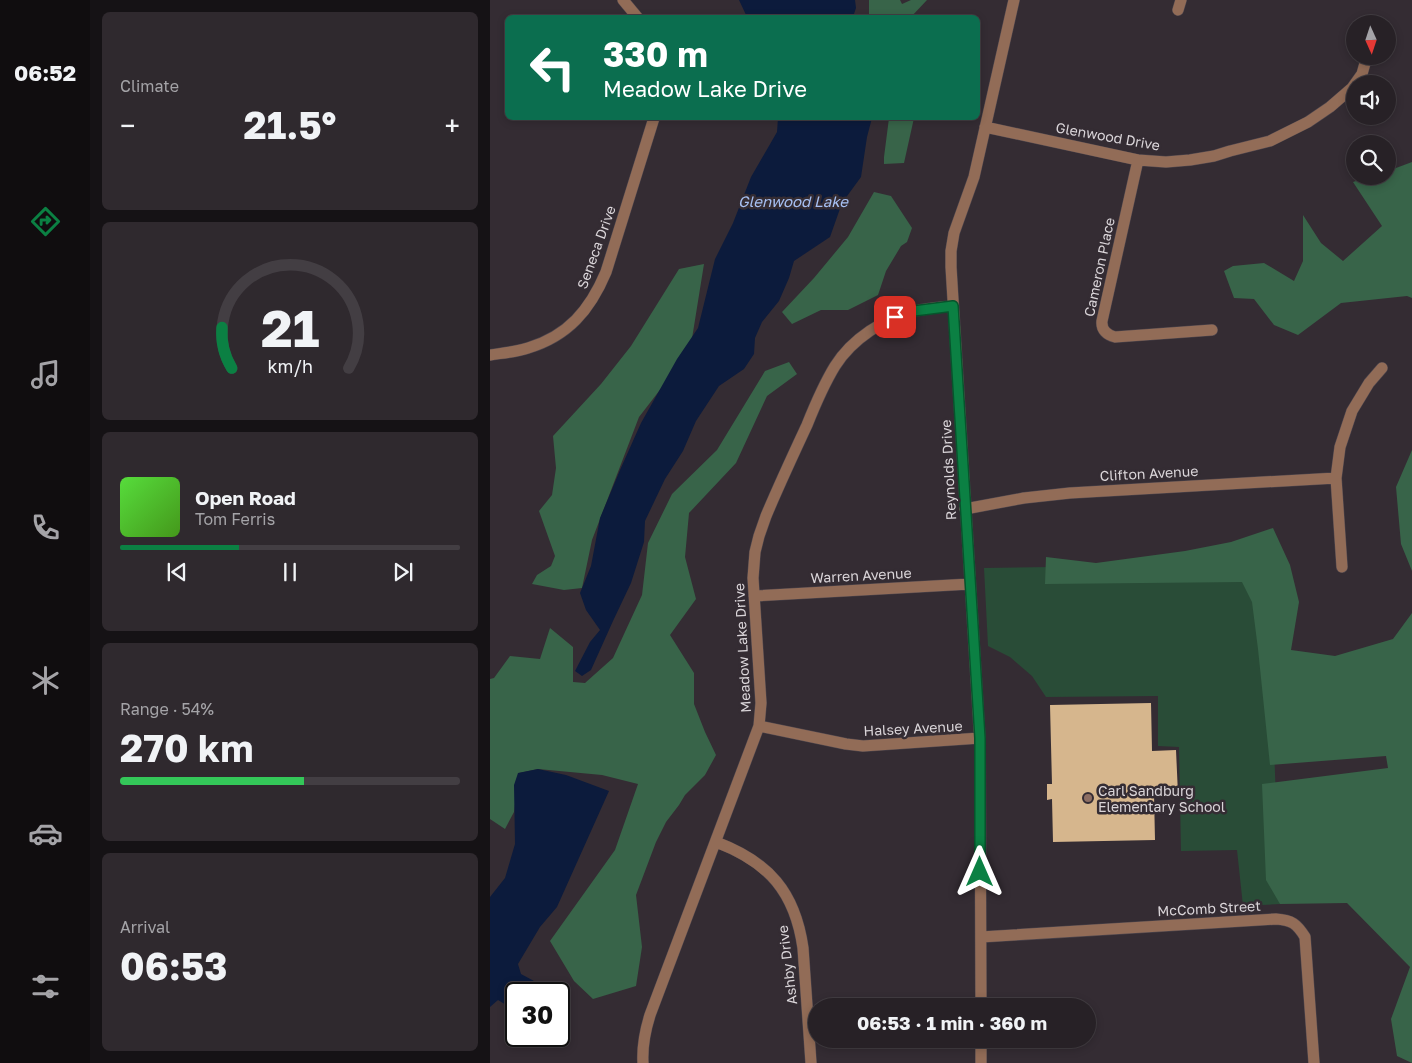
<!DOCTYPE html>
<html lang="en">
<head>
<meta charset="utf-8">
<style>
  :root { --surface:#272126; --page:#2f292e; --text:#f1f3f6; --muted:#a4a3a7; --line:#433e43; --accent:#0b8043 }
  body { margin:0; font-family:"Golos Text",sans-serif; background:var(--page); color:var(--text); height:100vh; display:flex; flex-direction:column; font-size:19px; white-space:nowrap }
  * { box-sizing:border-box; margin:0 }
  p { font-size:16px; color:var(--muted) }
  .icon { flex:none; width:28px; height:28px; fill:none; stroke:currentColor; stroke-width:2; stroke-linecap:round; stroke-linejoin:round }
  .map { position:relative; flex:1; overflow:hidden }
  .side { display:flex; flex-direction:column; gap:12px; padding:12px; background:#151215; width:400px }
  .side>* { flex:none }
  .banner { position:absolute; left:15px; top:15px; width:475px; height:105px; border-radius:8px; box-shadow:0 2px 8px #0003,0 0 0 1px var(--line); background:#0b6e4f; color:#fff; overflow:hidden }
  .needle { width:32px; rotate:177deg }
  .tools { position:absolute; left:856px; top:15px; display:grid; gap:10px }
  .tools a { display:grid; place-items:center; width:50px; height:50px; border-radius:50%; background:var(--surface); box-shadow:0 2px 8px #0003,0 0 0 1px var(--line); font-size:25px }
  .speed { position:absolute; left:15px; top:982px; display:flex; gap:10px; font-size:25px; font-weight:700; text-align:center }
  .speed>* { display:grid; place-content:center; width:65px; height:65px; border-radius:50%; background:var(--surface); box-shadow:0 2px 8px #0003,0 0 0 1px var(--line); line-height:1 }
  .speed .limit { border:2px solid #111; border-radius:8px; background:#fff; color:#111 }
  .pin { position:absolute; display:grid; place-items:center; width:42px; height:42px; color:#fff; margin:-21px; border-radius:10px; box-shadow:0 2px 8px #0006 }
  .me { position:absolute; width:55px; margin:-28px; rotate:0deg; stroke-linejoin:round; filter:drop-shadow(0 0 4px #0008) }
  .turn { display:flex; align-items:center; gap:18px; height:105px; padding:0 15px; font-size:22px }
  .turn .icon { width:65px; height:65px; stroke-width:2.5 }
  .turn b { display:block; font-size:35px; line-height:42px }
  .big { font-size:38px; font-weight:700; line-height:1.1 }
  .side .card { flex:1; display:flex; flex-direction:column; justify-content:center; gap:8px; min-width:0; padding:0 18px; border-radius:8px; background:var(--page) }
  .side .dial { align-items:center; gap:0 }
  .dial svg { height:130px; overflow:visible; fill:none; stroke:var(--line); stroke-width:7; stroke-linecap:round; text-anchor:middle }
  .dial text { fill:var(--text); stroke:none }
  .song { display:flex; align-items:center; gap:15px }
  .cover { width:60px; height:60px; border-radius:8px; background:linear-gradient(135deg,hsl(110 70% 55%),hsl(100 70% 35%)) }
  .played { height:5px; border-radius:2px; background:linear-gradient(90deg,var(--accent) 35%,var(--line) 35%) }
  .keys { display:flex; justify-content:space-around; direction:ltr }
  .heat { display:flex; justify-content:space-between; align-items:center; font-size:28px; direction:ltr }
  .charge { height:8px; border-radius:4px; background:linear-gradient(90deg,#34c759 54%,var(--line) 0) }
  .trip { position:absolute; left:318px; top:998px; width:288px; height:50px; border-radius:25px; background:var(--surface); box-shadow:0 2px 8px #0003,0 0 0 1px var(--line); font-weight:700; line-height:50px; text-align:center }
  main { display:flex; flex:1; min-height:0 }
  .menu { display:flex; flex-direction:column; width:90px; justify-content:space-around; align-items:center; background:#100d0f; color:var(--muted) }
  .menu .icon { width:35px; height:35px }
  .menu .selected { color:var(--accent) }
  .menu b { font-size:22px; color:var(--text) }
  .map>svg:first-child { display:block }
</style>
</head>
<body>
<main>
<nav class="menu">
<b>06:52</b>
<svg class="icon selected" aria-label="directions" viewBox="0 0 24 24"><path d="M12 3l9 9-9 9-9-9zM9 14v-3h6M13 9l2 2-2 2"/></svg>
<svg class="icon" aria-label="music" viewBox="0 0 24 24"><path d="M9 18V5l10-2v13"/><circle cx="6" cy="18" r="3"/><circle cx="16" cy="16" r="3"/></svg>
<svg class="icon" aria-label="phone" viewBox="0 0 24 24"><path d="M5 4h4l2 5-3 2q2 4 5 5l2-3 5 2v4C11 20 4 13 5 4z"/></svg>
<svg class="icon" aria-label="climate" viewBox="0 0 24 24"><path d="M12 3v18M4 7l16 10M4 17L20 7"/></svg>
<svg class="icon" aria-label="car" viewBox="0 0 24 24"><path d="M5 17H2v-5l4-1 3-4h7l3 4 3 1v5h-3M9 17h6M6 11h13"/><circle cx="7" cy="17" r="2"/><circle cx="17" cy="17" r="2"/></svg>
<svg class="icon" aria-label="filters" viewBox="0 0 24 24"><path d="M4 7h16M4 17h16"/><circle cx="9" cy="7" r="2"/><circle cx="15" cy="17" r="2"/></svg>
</nav>
<section class="side">
<div class="card"><p>Climate</p>
<div class="heat"><a>−</a><b class="big">21.5°</b><a>+</a></div>
</div>
<div class="card dial"><svg viewBox="0 0 100 80">
<path d="M14 69A42 42 0 1 1 86 69"/>
<path d="M14 69A42 42 0 0 1 8 44" stroke="#0b8043"/>
<text x="50" y="56" font-size="32" font-weight="700">21</text>
<text x="50" y="72" font-size="11">km/h</text>
</svg></div>
<div class="card">
<div class="song"><i class="cover"></i><div><b>Open Road</b><p>Tom Ferris</p></div></div>
<div class="played"></div>
<div class="keys"><svg class="icon" aria-label="previous" viewBox="0 0 24 24"><path d="M18 5L8 12l10 7zM5 5v14"/></svg><svg class="icon" aria-label="pause" viewBox="0 0 24 24"><path d="M8 5v14M16 5v14"/></svg><svg class="icon" aria-label="next" viewBox="0 0 24 24"><path d="M6 5l10 7-10 7zM19 5v14"/></svg></div>
</div>
<div class="card"><p>Range · 54%</p><b class="big">270 km</b><div class="charge"></div></div>
<div class="card"><p>Arrival</p><b class="big">06:53</b></div>
</section>
<div class="map">
<svg width="922" height="1063" viewBox="0 0 922 1063">
  <rect width="100%" height="100%" fill="#342c33"/>
  <path fill="#294c37" d="M777 564 790 904 753 906 747 850 691 851 689 747 668 746V696L556 697 542 676 520 657 498 646 494 568Z"/>
  <path fill="#386449" d="M379 0H410L412 4 421 0H437L421 17 379 18Z
    M399 118H424L414 163 394 164V157Z
    M922 162V298L917 296 851 303 808 335 784 325 764 299 744 298 734 271 743 266 774 263 804 281 813 261V215L831 243 853 261 892 226 863 182 881 176H898V171Z
    M384 192 401 196 422 228 417 242 411 246 396 271 388 295 358 310H331L302 324 292 312 324 278 358 237Z
    M214 264 200 351 149 417 102 540 92 588 74 590 42 584 47 575 61 566 65 556 49 511 62 495 66 468 63 436 111 384 141 346 189 269Z
    M299 362 307 374 277 396 246 463 199 513 195 557 206 599 180 635 204 673V704L215 732 226 755 215 775 195 795 189 805 176 822 166 842 146 895 152 947 146 986 103 999 84 981 60 941 125 850 148 784 112 775 48 769 29 773 24 812 15 829 0 819V679L4 678 20 656 50 659 60 628 83 647V682L95 683 123 658 152 595 158 543 182 494 227 450 275 371Z
    M922 450V571L911 544 906 487Z
    M783 528 800 565 809 602 801 650 845 656 903 639 922 613V1063L907 1056 901 1019 920 967 857 903 790 904 776 880 772 784 898 768 896 756 780 765 768 649 762 602 752 582 555 584 556 557 606 563 695 551 741 542Z"/>
  <path fill="#0c1b3c" d="M249 0H365L366 8 363 17H257Z
    M288 118H382L377 137 371 177 352 203 340 237 304 261 299 278 289 301 272 322 265 338 264 354 254 369 229 386 206 421 193 451 175 479 155 521 154 542 141 583 123 621 101 670 92 676 85 671 100 642 110 630 96 610 90 593 101 566 110 518 130 470 151 423 187 359 208 328 225 259 243 223 261 177 287 132Z
    M48 769 76 775 119 791 67 907 50 927 28 964 31 974 44 981 64 994H26V1011L8 1000 0 1007V897L15 878 25 844 24 785 28 773Z"/>
  <path fill="#d6b68d" d="M661 703 662 751 686 750 688 794 664 795 665 840 563 842 562 799 557 800V784H562L560 705Z"/>
  <g fill="none" stroke-linecap="round" stroke-linejoin="round">
    <defs>
      <path id="minor" d="M133 0 148 18
        M688 10 691 0
        M495 127 648 160 676 162 700 160 724 156 740 151 780 141 818 122 840 107 862 88 872 74 877 56
        M648 160 612 321C611 330 617 335 625 337L722 330
        M0 355C13 353 26 352 38 348 78 336 100 310 116 272L164 118
        M475 509 534 498 580 493 846 478
        M852 567 846 478 850 447 862 411 879 383 892 368
        M264 596 480 584
        M269 726 356 744 373 746 490 738
        M226 842C279 862 305 892 313 948L321 1063
        M491 937 786 919C802 920 807 924 815 937L824 1063
        M491 1006 490 742 461 267V251L464 233 484 177 524 0
        M491 1039V1063
        M153 1063C152 1046 155 1031 160 1015L269 726 271 703 263 578 265 552 269 536 276 516C289 485 303 455 317 425 325 405 334 384 345 366 362 339 394 318 425 311 438 308 451 307 463 306"/>
    </defs>
    <use href="#minor" stroke="#4f474e" stroke-width="12"/>
    <use href="#minor" stroke="#926c57" stroke-width="11"/>
  </g>
  <g fill="none" stroke-linecap="round" stroke-linejoin="round">
    <defs>
      <path id="route" d="M405 317 424 311 463 306 490 738V872"/>
    </defs>
    <use href="#route" stroke="#07532c" stroke-width="12"/>
    <use href="#route" stroke="#0b8043" stroke-width="9"/>
  </g>
  <circle fill="#8d6e63" stroke="#342c33" stroke-width="2" cx="598" cy="798" r="5"/>
  <g text-anchor="middle" dominant-baseline="central" stroke-width="5" stroke-linejoin="round" paint-order="stroke">
    <g font-size="14" fill="#dad5d9" stroke="#342c33">
      <text transform="translate(618 136) rotate(10)">Glenwood Drive</text>
      <text transform="translate(106 247) rotate(-70)">Seneca Drive</text>
      <text transform="translate(609 267) rotate(-78)">Cameron Place</text>
      <text transform="translate(458 470) rotate(-93)">Reynolds Drive</text>
      <text transform="translate(659 473) rotate(-3)">Clifton Avenue</text>
      <text transform="translate(371 575) rotate(-3)">Warren Avenue</text>
      <text transform="translate(252 648) rotate(-93)">Meadow Lake Drive</text>
      <text transform="translate(423 728) rotate(-3)">Halsey Avenue</text>
      <text transform="translate(719 908) rotate(-3)">McComb Street</text>
      <text transform="translate(297 965) rotate(-97)">Ashby Drive</text>
    </g>
    <g font-size="14" fill="#dad5d9" stroke="#342c33" text-anchor="start">
      <text x="608" y="790">Carl Sandburg<tspan x="608" dy="16">Elementary School</tspan></text>
    </g>
    <g font-size="15" font-style="italic" fill="#a7c0f3" stroke="#342c33">
      <text x="303" y="201">Glenwood Lake</text>
    </g>
  </g>
</svg>
<div class="tools">
<a><svg class="needle" viewBox="-14 -14 28 28"><path d="M0-13l5 13h-10z" fill="#e53935"/><path d="M0 13l5-13h-10z" fill="#a4a3a7"/></svg></a>
<a><svg class="icon" aria-label="sound" viewBox="0 0 24 24"><path d="M4 9h4l5-4v14l-5-4H4zM17 9q2 3 0 6"/></svg></a>
<a><svg class="icon" aria-label="search" viewBox="0 0 24 24"><circle cx="10" cy="10" r="6"/><path d="M15 15l6 6"/></svg></a>
</div>
<div class="speed"><div class="limit">30</div></div>
<div class="pin" style="left:405px;top:317px;background:#d93025"><svg class="icon" aria-label="arrive" viewBox="0 0 24 24"><path d="M6 21V4h12l-3 4 3 4H6"/></svg></div>
<svg class="me" style="left:490px;top:872px" viewBox="-20 -20 40 40"><path d="M0-17L14 15 0 8-14 15z" fill="#0b8043" stroke="#fff" stroke-width="4"/></svg>
<div class="trip">06:53 · 1 min · 360 m</div>
<div class="banner">
<div class="turn"><svg class="icon" aria-label="left" viewBox="0 0 24 24"><path d="M17 20v-9H6M10 6l-5 5 5 5"/></svg><div><b>330 m</b>Meadow Lake Drive</div></div>
</div>
</div>
</main>
</body>
</html>
